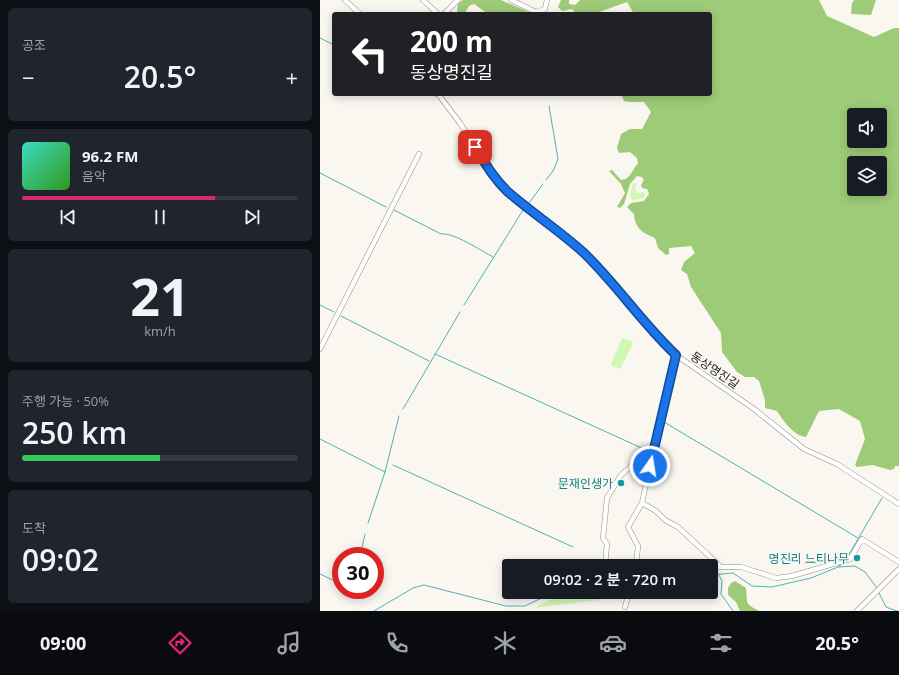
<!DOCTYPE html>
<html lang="ko">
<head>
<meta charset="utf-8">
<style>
  :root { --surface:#171b24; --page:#20242c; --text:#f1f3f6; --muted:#9ea1a6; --line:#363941; --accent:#db2777 }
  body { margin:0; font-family:"Open Sans","Noto Sans KR",sans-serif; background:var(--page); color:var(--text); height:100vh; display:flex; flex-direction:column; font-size:15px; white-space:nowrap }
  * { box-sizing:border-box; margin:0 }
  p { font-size:13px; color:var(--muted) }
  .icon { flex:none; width:22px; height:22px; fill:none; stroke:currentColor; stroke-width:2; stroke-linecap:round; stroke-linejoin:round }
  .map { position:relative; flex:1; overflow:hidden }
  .sheet { display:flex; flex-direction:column; gap:8px; padding:8px; background:#0d0f14; width:320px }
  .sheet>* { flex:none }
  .guide { position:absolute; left:12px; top:12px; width:380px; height:84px; border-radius:4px; box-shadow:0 2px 10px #0003; background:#202124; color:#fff; overflow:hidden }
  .buttons { position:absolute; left:527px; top:108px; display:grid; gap:8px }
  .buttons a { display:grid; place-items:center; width:40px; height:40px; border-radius:4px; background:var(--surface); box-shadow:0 2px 10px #0003; font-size:20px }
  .speed { position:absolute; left:12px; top:547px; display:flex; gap:8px; font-size:20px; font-weight:700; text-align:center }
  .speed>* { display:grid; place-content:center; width:52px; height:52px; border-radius:50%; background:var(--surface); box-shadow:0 2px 10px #0003; line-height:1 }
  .speed .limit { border:6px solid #d22; background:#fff; color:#111 }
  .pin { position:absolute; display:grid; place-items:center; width:34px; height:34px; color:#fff; margin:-17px; border-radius:8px; box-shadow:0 2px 6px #0006 }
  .me { position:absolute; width:44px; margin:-22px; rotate:13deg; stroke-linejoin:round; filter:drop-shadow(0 0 3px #0008) }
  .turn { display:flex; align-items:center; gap:14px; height:84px; padding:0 12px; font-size:18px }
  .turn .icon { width:52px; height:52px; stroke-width:2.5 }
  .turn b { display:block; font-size:28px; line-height:34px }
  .big { font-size:30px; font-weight:600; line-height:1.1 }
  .sheet .tile { flex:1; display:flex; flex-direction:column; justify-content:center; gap:6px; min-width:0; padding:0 14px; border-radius:6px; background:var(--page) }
  .sheet .dial { align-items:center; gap:0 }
  .dial b { font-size:52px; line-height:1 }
  .song { display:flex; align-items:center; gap:12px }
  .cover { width:48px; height:48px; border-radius:6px; background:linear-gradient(135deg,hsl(170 70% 55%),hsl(110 70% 35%)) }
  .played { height:4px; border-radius:2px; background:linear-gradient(90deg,var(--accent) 70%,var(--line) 70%) }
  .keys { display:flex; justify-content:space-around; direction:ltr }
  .heat { display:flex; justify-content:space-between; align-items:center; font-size:22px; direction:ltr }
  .charge { height:6px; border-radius:3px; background:linear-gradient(90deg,#34c759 50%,var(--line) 0) }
  .trip { position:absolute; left:182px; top:559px; width:216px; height:40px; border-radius:4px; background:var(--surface); box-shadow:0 2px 10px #0003; font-weight:600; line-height:40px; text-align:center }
  .menu { display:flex; height:64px; justify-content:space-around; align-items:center; background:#090b0e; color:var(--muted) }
  .menu .icon { width:28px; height:28px }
  .menu .on { color:var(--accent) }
  .menu b { font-size:18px; color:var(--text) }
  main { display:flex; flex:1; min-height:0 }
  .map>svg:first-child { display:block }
</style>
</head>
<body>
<main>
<section class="sheet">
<div class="tile"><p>공조</p>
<div class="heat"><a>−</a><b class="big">20.5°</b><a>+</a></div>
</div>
<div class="tile">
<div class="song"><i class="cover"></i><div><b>96.2 FM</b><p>음악</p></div></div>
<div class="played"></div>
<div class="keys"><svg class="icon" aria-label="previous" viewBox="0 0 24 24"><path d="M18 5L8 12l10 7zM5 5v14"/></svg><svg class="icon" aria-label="pause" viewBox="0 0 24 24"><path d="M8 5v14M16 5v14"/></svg><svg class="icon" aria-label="next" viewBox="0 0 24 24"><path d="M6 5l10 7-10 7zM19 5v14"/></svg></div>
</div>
<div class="tile dial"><b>21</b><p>km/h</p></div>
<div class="tile"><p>주행 가능 · 50%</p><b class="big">250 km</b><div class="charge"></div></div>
<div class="tile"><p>도착</p><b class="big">09:02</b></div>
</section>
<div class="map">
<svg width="579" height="611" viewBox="0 0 579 611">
  <rect width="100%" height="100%" fill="#faf7f1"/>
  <path fill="#d2f6b3" d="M317 182 315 188 317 193 324 192 325 197 314 201 310 197 313 183Z
    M302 338 312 341 313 343 300 369 292 366 291 364Z
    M246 592H279V599L278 600 215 608 217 606Z"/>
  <path fill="#9ecb77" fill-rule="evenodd" d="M143 0H181L213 14H168L154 4 149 6 146 11 147 14H139L137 11 138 4Z
    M241 0H249V4L255 5 260 0H499L507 16 554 37 574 28H579V466H575L574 469 570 470 553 465 537 467 535 465 545 439 540 421 519 409 499 411 486 437C472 435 464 421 457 411L445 408V400L439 381 434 377H425L417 372 402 352 401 333 371 287 367 274 361 270 364 262 375 253 371 246 349 248V254L346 255 338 248 335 238C323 233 315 229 314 214L307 207 311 203 324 201 329 194 327 189 322 188 321 185 324 180 322 177 317 176 310 184 304 204 300 208 297 207 305 193 301 184 289 171 292 170 301 180 306 179 310 175 318 163 317 158 310 152 299 153 297 148 301 134 310 129H322L331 112 324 102H309L304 101 301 94H390V14H314L307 2 274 14H256L252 9 242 11 238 7ZM534 115H560V141H534ZM534 163H560V189H534Z
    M534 0H556L551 15 531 14 532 3Z
    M415 581 426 588C428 604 424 603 439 611H420L416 602 408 595V588L411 583Z"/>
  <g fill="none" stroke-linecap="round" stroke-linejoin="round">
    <path stroke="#4eb2b4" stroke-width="1" d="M131 12V14
      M0 38 14 45
      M111 94 115 96
      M227 94 228 96
      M0 173 66 207
      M226 180 233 171 238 159 229 106
      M209 203 223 184
      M74 210 121 234C133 232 162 251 173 257
      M0 305 14 312
      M144 305 203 210
      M21 316 109 361
      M115 354 326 450
      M83 409 140 312
      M344 422 538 538
      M0 439 65 472
      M73 465 253 547
      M48 523 65 472 79 416
      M40 556 45 534
      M528 556 562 498
      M518 566 523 564
      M0 574 21 584
      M391 575 413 573 432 586 452 587 491 578 518 567 535 566 545 572 557 588
      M399 575 402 581 401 594 413 611
      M559 593 566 607 577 611
      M54 611 93 588 104 585 186 606H205L234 592"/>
    <defs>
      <path id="street" d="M25 0 40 14
        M103 0 118 14
        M191 0 216 12 225 9 227 0
        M124 14 138 0
        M118 94 140 123 170 171 182 186 262 252 300 292 342 341 356 355 434 409 484 449 517 464 579 504
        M0 349 99 154
        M322 503 336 511 345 520 358 527 400 566
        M285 566 287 544 283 538 287 498 301 475 328 452 333 451 356 355
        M316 566 318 546 308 527 322 503 333 451
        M391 567H421L456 578 472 576 530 559 542 539 579 562
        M305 607 309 592
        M537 611 579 569"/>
    </defs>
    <use href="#street" stroke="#8f8c87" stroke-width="5.5"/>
    <use href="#street" stroke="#fff" stroke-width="4.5"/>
  </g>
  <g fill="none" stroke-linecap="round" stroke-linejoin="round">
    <defs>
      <path id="route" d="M155 147C165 163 174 179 188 192 212 213 240 231 264 253 297 285 323 324 356 355L330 466"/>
    </defs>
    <use href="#route" stroke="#114b97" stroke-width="10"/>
    <use href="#route" stroke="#1a73e8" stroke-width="7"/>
  </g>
  <g fill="#0f9aa8" stroke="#faf7f1" stroke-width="1.5">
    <circle cx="301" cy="483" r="4"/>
    <circle cx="537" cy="558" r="4"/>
  </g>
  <g text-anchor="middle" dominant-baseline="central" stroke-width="3.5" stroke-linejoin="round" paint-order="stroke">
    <g font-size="12" fill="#262523" stroke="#faf7f1">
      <text transform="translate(395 370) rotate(34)">동상명진길</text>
    </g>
    <g font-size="12" fill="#0d838f" stroke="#faf7f1" text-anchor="end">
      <text x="293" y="483">문재인생가</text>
      <text x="529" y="558">명진리 느티나무</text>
    </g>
  </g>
</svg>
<div class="buttons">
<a><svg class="icon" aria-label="sound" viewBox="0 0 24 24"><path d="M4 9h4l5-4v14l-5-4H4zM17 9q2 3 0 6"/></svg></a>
<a><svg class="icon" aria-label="layers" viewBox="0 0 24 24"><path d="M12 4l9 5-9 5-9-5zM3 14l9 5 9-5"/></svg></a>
</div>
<div class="speed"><div class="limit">30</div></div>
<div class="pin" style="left:155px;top:147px;background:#d93025"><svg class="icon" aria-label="arrive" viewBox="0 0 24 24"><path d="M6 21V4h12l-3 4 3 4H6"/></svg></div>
<svg class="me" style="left:330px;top:466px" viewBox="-20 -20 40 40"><circle r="17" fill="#1a73e8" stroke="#fff" stroke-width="3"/><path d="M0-11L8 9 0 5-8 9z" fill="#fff"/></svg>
<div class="trip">09:02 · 2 분 · 720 m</div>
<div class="guide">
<div class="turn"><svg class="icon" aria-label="left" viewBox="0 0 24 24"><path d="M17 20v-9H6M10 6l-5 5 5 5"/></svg><div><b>200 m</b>동상명진길</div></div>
</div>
</div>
</main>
<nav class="menu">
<b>09:00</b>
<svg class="icon on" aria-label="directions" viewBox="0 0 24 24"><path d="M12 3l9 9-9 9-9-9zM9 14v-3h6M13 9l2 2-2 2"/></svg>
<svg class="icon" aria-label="music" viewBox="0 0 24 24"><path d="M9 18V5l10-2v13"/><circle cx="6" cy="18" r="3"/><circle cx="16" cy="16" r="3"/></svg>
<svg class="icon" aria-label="phone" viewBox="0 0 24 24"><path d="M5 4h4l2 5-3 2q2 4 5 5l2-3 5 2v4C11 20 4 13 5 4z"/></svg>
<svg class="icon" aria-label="climate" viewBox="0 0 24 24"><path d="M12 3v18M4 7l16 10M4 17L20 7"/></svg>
<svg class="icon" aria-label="car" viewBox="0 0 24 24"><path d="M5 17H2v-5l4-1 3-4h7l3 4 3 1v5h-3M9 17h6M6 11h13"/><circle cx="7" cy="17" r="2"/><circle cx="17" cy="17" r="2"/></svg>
<svg class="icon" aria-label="filters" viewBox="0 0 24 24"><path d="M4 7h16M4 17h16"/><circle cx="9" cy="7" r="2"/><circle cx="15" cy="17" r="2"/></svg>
<b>20.5°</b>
</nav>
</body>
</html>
